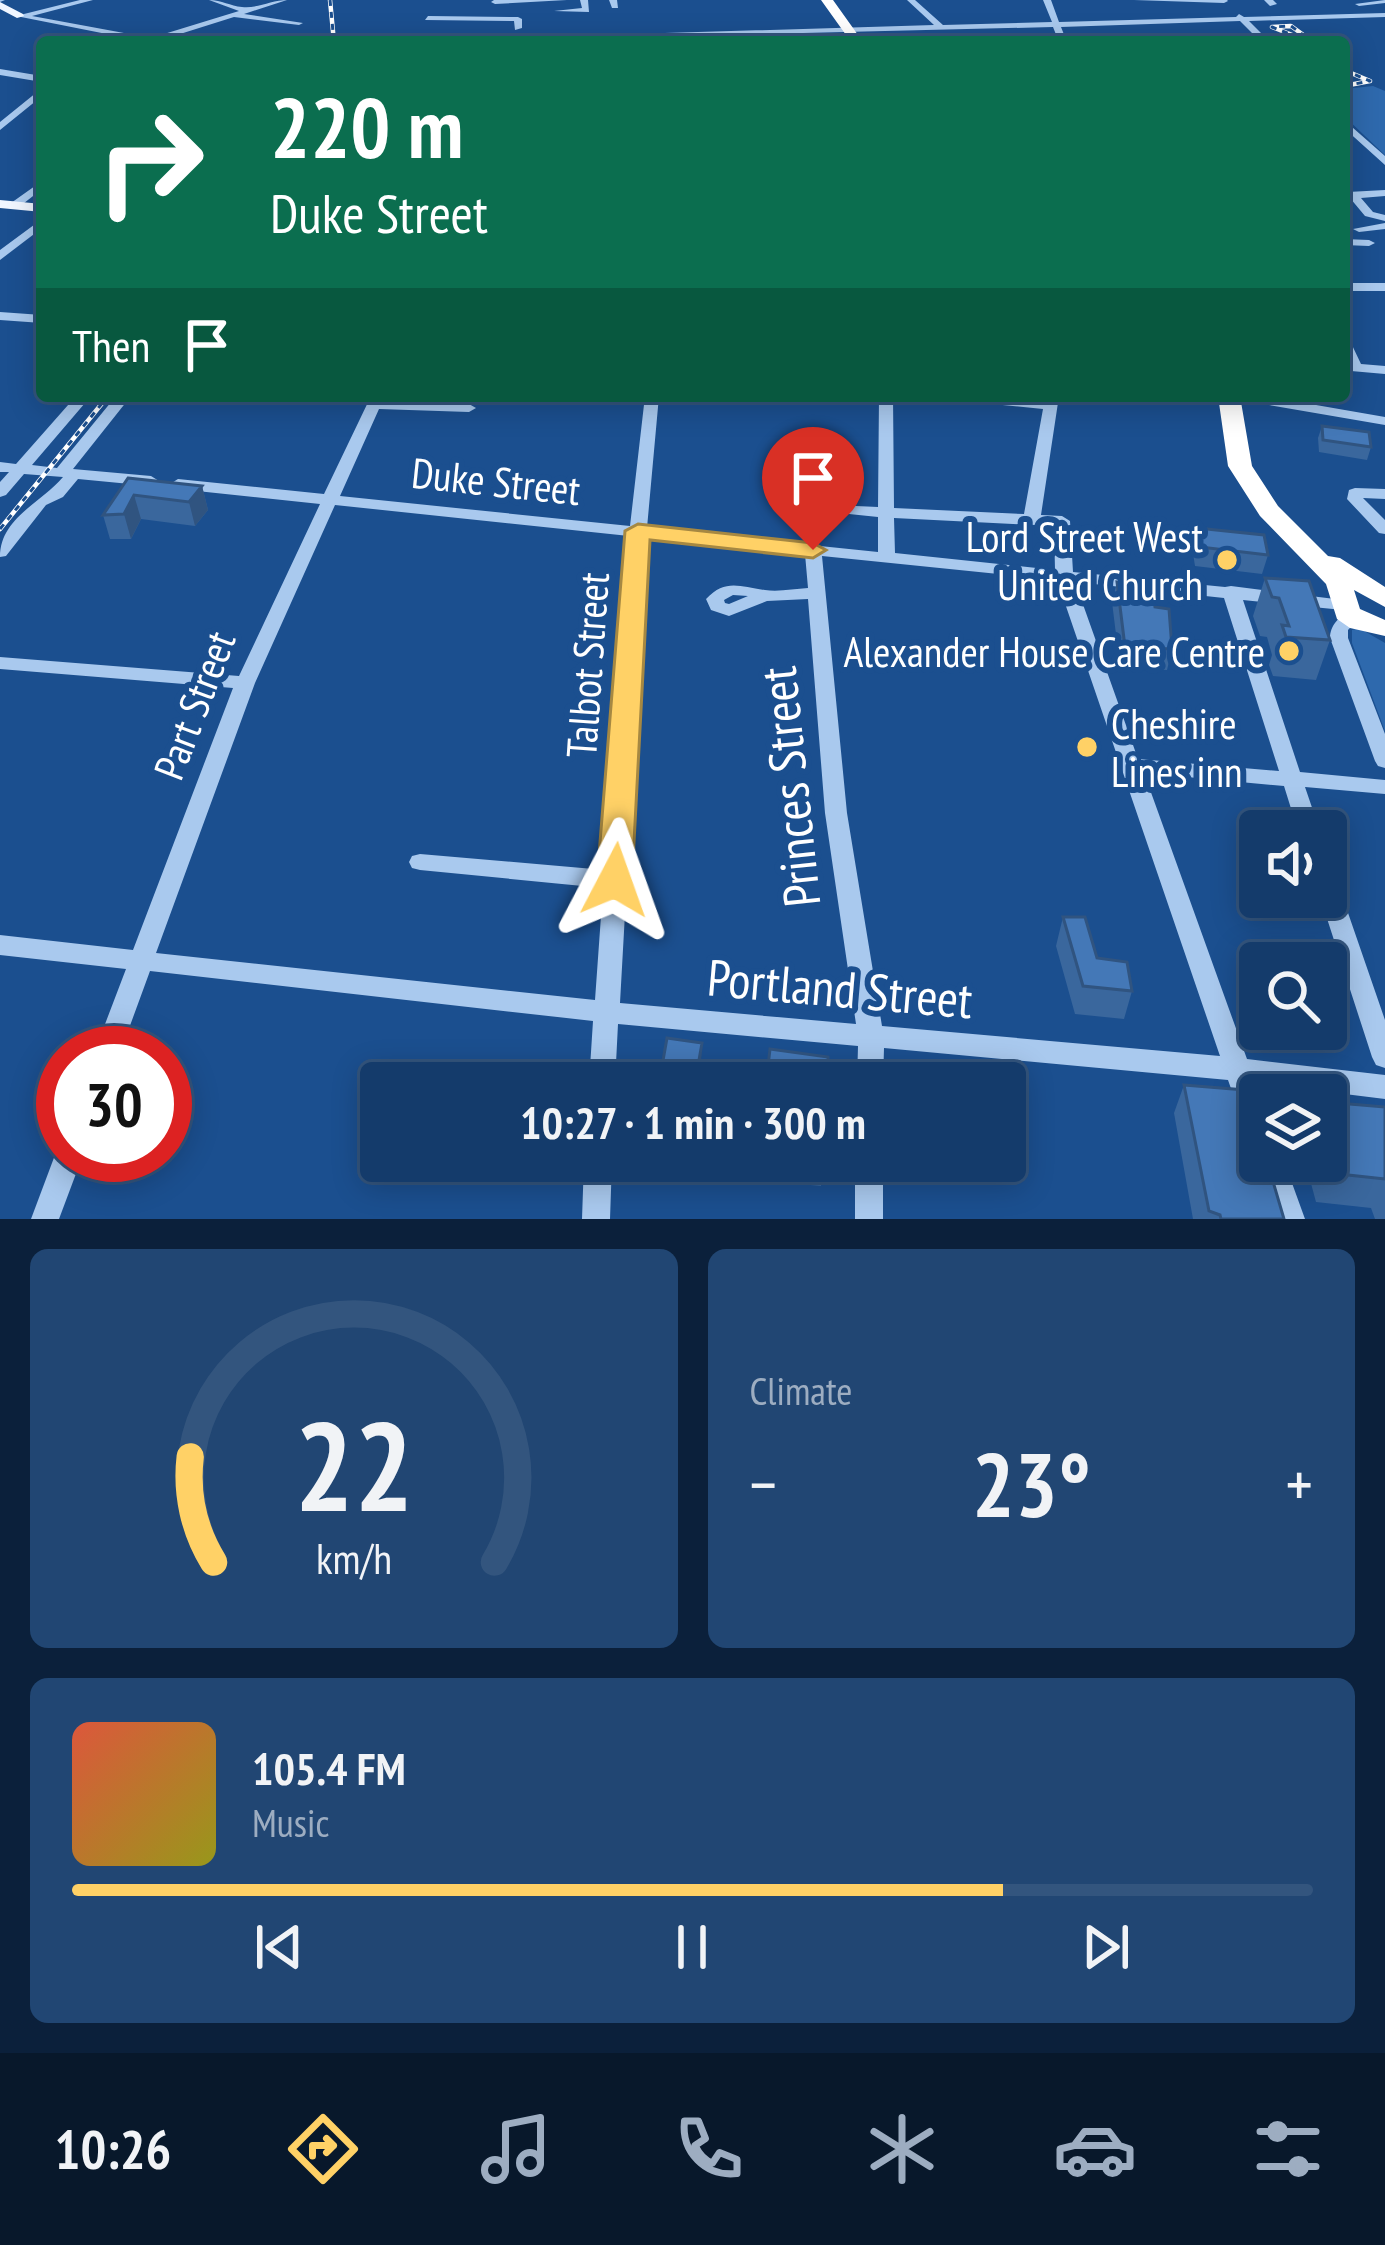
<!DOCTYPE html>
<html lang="en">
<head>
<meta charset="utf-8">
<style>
  :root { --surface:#143b6b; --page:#214673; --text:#f1f3f6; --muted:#9dadc1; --line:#33557e; --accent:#ffd166 }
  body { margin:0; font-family:"PT Sans Narrow",sans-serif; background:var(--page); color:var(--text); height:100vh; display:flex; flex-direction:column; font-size:45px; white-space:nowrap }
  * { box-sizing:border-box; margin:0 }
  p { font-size:39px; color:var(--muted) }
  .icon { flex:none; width:66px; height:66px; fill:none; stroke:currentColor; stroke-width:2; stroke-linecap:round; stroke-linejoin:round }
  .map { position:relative; height:1219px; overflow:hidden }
  .details { display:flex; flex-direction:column; gap:30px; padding:30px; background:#0b203b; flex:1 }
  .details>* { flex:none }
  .banner { position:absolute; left:36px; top:36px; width:1314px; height:366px; border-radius:12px; box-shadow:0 6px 30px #0003,0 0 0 3px var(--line); background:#0b6e4f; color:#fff; overflow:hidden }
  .controls { position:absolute; left:1239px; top:810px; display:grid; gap:24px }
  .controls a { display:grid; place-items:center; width:108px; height:108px; border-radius:12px; background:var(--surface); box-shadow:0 6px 30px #0003,0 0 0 3px var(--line); font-size:60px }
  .speed { position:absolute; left:36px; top:1026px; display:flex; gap:24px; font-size:60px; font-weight:700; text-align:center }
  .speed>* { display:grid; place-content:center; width:156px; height:156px; border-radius:50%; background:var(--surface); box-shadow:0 6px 30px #0003,0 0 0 3px var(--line); line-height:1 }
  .speed .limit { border:18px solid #d22; background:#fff; color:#111 }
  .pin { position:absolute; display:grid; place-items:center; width:102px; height:102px; color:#fff; margin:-123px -51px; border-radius:50% 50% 50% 0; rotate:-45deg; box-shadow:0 0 12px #0007 }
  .pin .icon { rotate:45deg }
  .me { position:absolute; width:132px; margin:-66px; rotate:4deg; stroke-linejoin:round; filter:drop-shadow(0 0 9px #0008) }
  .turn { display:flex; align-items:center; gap:42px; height:252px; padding:0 36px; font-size:54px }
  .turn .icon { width:156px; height:156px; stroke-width:2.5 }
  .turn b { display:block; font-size:84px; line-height:102px }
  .then { display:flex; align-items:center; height:114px; padding:0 36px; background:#0003; gap:24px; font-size:45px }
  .big { font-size:90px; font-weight:700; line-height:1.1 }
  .details .card { flex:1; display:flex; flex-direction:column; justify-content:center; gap:18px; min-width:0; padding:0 42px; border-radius:18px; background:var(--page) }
  .details .dial { align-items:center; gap:0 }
  .dial svg { height:312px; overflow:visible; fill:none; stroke:var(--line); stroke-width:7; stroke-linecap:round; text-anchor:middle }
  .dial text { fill:var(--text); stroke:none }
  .song { display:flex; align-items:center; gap:36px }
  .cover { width:144px; height:144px; border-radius:18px; background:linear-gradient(135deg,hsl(10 70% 55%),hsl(60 70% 35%)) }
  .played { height:12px; border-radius:6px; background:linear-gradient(90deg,var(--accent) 75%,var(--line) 75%) }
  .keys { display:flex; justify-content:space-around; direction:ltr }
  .heat { display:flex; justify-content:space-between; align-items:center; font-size:66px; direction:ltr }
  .details .tiles { flex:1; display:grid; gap:30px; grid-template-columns:1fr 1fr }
  .card:last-child { grid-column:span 2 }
  .trip { position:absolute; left:360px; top:1062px; width:666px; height:120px; border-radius:12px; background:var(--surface); box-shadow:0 6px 30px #0003,0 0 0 3px var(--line); font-weight:700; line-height:120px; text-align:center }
  .dock { display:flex; height:192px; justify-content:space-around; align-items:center; background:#08182b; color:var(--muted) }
  .dock .icon { width:84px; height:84px }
  .dock .selected { color:var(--accent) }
  .dock b { font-size:54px; color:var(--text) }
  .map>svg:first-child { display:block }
</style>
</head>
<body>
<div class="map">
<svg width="1385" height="1219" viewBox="0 0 1385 1219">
  <rect width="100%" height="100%" fill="#1b4f8f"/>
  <path fill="#2e69ad" d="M1373 86 1385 91V155L1344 116V89Z
    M1359 628 1385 643V731L1352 643V630Z"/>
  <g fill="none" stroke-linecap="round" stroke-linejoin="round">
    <path fill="#a9c9ee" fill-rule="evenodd" d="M0 0H5L0 2Z
      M80 0H93L32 16 151 38 239 11 209 0C222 0 230 6 242 7 256 9 272 0 287 0L244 14 303 23 299 25 234 17 161 40 164 42H147L16 16Z
      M494 0H567L495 4 491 2Z
      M580 0H588L589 12 554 11 582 8Z
      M609 0H617L618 8H612Z
      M907 0H915L943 25 1052 22 1043 0H1051L1059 22 1236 17 1239 14 1244 17 1385 13V17L1249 21 1270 42H1261L1240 21 1061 27 1067 42H1059L1053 27 430 42 434 40 934 25Z
      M1134 0H1227L1228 1 1224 3Z
      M1264 0H1273L1277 4 1270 6Z
      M1385 0V3L1359 6 1355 4Z
      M428 16 518 17 522 19V28L515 30 514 21 425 20Z
      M0 69 42 76V82L0 75Z
      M42 88V96L0 130V122Z
      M1344 120 1385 156V165L1344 128Z
      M42 181V189L19 207H11V203Z
      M1385 190V196L1361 198 1373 212 1385 215V221L1365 216 1350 198 1344 197V193L1348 192Z
      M42 219V228L0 260V250Z
      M1385 223V229L1359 232 1353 229Z
      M1344 239 1369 240 1375 243 1369 246 1344 245Z
      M1344 283H1385V291H1344Z
      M0 312 42 315V323L0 320Z
      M1344 339 1351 343 1361 364 1385 366V374L1351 371 1344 357Z
      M76 396H91L32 465 57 468 116 396H131L73 469 151 476 159 481 151 486 78 479 63 497 46 505 6 556 0 557C0 518 41 503 63 477L24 474 6 495 0 497V482L9 472H0V462L16 464Z
      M371 396H385L383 400 469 404 476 408 469 412 379 409 340 496 630 526 645 396H659L647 528 878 552V517L849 514 771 489 769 486 777 481 856 506 878 507 879 396H893L894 508 1024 514 1043 409 951 400 944 396 1044 400 1045 396H1059L1041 515 1062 516 1070 521 1073 572 1225 587 1231 586 1343 600 1352 605 1343 610 1243 600 1300 772 1385 780V794L1305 787 1320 831H1298L1284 786 1144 773 1247 1059 1385 1075V1099L1255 1083 1260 1096V1146L1250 1143 1228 1080 884 1048 883 1083H857L858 1046 618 1024 615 1083H589L593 1021 150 971 120 1053H94L126 969 0 955V935L133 950 233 688 0 669V657L239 676 320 504 178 489 170 484 178 479 324 494ZM335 505 629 536 605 870 420 854 412 856 409 862 412 868 420 870 603 888 595 1000 156 953 255 683ZM894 518 1054 526 1055 570 895 553ZM646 538 805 554 808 588C794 589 778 592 765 590 740 587 726 578 706 599L711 610 729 616 767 601 808 599 825 813 856 1024 620 1003ZM822 556 1057 580 1220 1056 882 1026 847 813ZM1075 582 1224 598 1279 771 1138 759ZM733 595 748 596 729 604 725 603 724 600Z
      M1233 396H1265L1385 417V425L1240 400Z
      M1355 488 1385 489V499L1363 498 1385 520V534L1379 533 1347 499 1349 490Z
      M1351 612 1360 617 1348 630V638L1385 734V768L1378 766 1375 761 1330 638C1330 626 1339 615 1351 612Z
      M1326 872 1334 875 1337 881 1385 1020V1068L1376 1065 1372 1057 1320 897H1326Z
      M63 1145V1155H83L59 1219H31L55 1155Z
      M1260 1153V1161H1284L1305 1219H1277L1256 1161Z
      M584 1161H612L610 1219H582Z
      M855 1161H883V1219H855Z"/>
    <path fill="#f0f6ff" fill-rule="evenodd" d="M0 2 23 14 24 16 17 18 0 9Z
      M0 200 42 204V212L0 208Z"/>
    <path fill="#fff" fill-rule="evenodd" d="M821 0H833L863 42H851Z
      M1218 396H1240L1252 466 1278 506 1328 556 1340 558 1385 587V607L1354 590 1360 609 1385 620V636L1350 628 1337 619 1326 584 1260 516 1228 466Z"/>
    <defs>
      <path id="rail" d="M330 0 334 42
        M1310 42 1272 27 1291 26 1313 42
        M1344 70 1370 81 1344 86
        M0 529 108 396"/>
    </defs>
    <use href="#rail" stroke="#fff" stroke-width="4.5"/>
    <use href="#rail" stroke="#1b4f8f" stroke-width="3" stroke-dasharray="6" stroke-linecap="butt"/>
  </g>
  <path fill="#3a679d" d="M1322 426 1371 447 1367 460 1319 452 1318 438Z
    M128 478 202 486 208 510 195 526 141 519 131 539H110L103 515Z
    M1197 528 1268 555 1262 574 1195 566 1192 547Z
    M1265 578 1330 640 1316 680 1273 676 1269 665 1272 655 1267 637 1260 636 1253 616Z
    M1117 582 1155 607 1172 649 1167 670 1120 667 1112 602Z
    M1063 917 1097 958 1132 991 1124 1019 1075 1014 1056 946Z
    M1184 1085 1284 1219H1193L1174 1113Z
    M1385 1107V1219H1375L1371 1208 1316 1202 1305 1161H1326Z
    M770 1161H823L821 1186 769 1181Z"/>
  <path fill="#305480" d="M202 486 208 510 195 526 189 502Z
    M134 495 141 519 131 539 124 514Z
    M702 1043 701 1064 698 1083H695Z"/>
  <path fill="#4478b7" stroke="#305480" stroke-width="3" d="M1322 426 1369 432 1371 447 1323 440Z
    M128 478 202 486 189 502 134 495 124 514 103 515Z
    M1197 528 1264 535 1268 555 1200 547Z
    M1265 578 1309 581 1330 640 1286 637 1282 625 1289 626 1279 598 1272 597Z
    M1117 582 1152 586 1155 607 1169 609 1172 649 1125 647Z
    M1063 917H1085L1097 958 1127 962 1132 991 1083 986Z
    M667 1038 702 1043 695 1083H659Z
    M770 1049 828 1057 827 1083H766Z
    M1184 1085 1245 1090 1260 1140V1161H1267L1284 1219H1221L1220 1215 1209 1211Z
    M1326 1102 1385 1107V1179L1330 1173 1326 1159Z
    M785 1161H823V1165Z"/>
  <path fill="#ffd166" stroke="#a68842" stroke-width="3" d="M638 524 813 543 826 550 813 558 650 540 632 880 627 889 615 893 603 889 597 880 625 531Z"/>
  <g fill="#ffd166" stroke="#1b4f8f" stroke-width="4.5">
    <circle cx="1227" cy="560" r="12"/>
    <circle cx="1289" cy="651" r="12"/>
    <circle cx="1087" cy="747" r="12"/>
  </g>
  <g text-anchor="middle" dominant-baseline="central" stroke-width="12" stroke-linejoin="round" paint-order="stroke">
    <g font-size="42" fill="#fff" stroke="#1b4f8f">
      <text transform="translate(496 481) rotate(6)">Duke Street</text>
      <text transform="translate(587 665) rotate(-86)">Talbot Street</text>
      <text transform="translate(194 705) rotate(-69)">Part Street</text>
    </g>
    <g font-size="42" fill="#fff" stroke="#1b4f8f" text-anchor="end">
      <text x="1203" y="536">Lord Street West<tspan x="1203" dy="48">United Church</tspan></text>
      <text x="1265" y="651">Alexander House Care Centre</text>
      <text x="1111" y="723" text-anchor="start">Cheshire<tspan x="1111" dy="48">Lines inn</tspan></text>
    </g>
    <g font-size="51" fill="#fff" stroke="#1b4f8f">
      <text transform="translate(789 787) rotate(-96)">Princes Street</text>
      <text transform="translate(840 988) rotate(5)">Portland Street</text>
    </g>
  </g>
</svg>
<div class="controls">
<a><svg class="icon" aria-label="sound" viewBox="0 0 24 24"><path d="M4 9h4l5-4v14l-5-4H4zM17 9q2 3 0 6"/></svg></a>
<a><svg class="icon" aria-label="search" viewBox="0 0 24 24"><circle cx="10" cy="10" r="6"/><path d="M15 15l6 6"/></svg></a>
<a><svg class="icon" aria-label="layers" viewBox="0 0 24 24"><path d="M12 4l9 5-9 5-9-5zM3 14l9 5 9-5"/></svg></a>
</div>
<div class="speed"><div class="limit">30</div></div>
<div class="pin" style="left:813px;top:550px;background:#d93025"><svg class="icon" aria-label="arrive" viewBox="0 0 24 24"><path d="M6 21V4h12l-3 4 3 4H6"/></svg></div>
<svg class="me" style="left:615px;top:880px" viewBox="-20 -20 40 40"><path d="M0-17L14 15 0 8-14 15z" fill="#ffd166" stroke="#fff" stroke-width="4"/></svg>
<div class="trip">10:27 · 1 min · 300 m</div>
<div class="banner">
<div class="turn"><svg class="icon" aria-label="right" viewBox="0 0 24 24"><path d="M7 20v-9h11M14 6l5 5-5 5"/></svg><div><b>220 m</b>Duke Street</div></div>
<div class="then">Then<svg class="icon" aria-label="arrive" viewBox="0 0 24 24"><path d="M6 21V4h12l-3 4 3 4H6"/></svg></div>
</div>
</div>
<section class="details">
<div class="tiles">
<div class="card dial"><svg viewBox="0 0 100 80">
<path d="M14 69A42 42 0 1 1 86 69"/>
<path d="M14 69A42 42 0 0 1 8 42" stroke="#ffd166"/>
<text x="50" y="56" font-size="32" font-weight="700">22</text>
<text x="50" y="72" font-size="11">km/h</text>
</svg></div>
<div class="card"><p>Climate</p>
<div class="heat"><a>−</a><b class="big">23°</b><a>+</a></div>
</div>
<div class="card">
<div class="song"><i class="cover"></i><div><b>105.4 FM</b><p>Music</p></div></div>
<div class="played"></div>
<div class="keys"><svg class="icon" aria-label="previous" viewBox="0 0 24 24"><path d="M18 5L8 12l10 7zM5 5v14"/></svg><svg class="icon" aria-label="pause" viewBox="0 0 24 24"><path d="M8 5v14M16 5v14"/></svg><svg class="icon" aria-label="next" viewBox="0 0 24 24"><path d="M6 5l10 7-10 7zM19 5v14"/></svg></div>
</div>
</div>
</section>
<nav class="dock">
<b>10:26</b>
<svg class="icon selected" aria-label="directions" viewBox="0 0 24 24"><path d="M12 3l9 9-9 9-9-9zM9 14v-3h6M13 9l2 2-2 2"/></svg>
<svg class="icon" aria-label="music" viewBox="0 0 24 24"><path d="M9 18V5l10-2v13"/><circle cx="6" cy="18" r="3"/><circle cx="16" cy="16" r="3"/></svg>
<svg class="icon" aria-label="phone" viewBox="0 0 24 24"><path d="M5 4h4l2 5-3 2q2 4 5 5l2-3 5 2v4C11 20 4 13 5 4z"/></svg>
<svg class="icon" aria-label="climate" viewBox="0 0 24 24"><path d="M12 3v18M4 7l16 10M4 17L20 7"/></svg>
<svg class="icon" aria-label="car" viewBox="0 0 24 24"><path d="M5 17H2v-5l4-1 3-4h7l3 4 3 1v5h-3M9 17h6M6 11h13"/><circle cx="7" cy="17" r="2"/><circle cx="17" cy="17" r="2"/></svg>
<svg class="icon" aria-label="filters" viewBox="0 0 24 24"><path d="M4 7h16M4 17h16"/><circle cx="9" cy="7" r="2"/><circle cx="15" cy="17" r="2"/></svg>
</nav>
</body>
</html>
